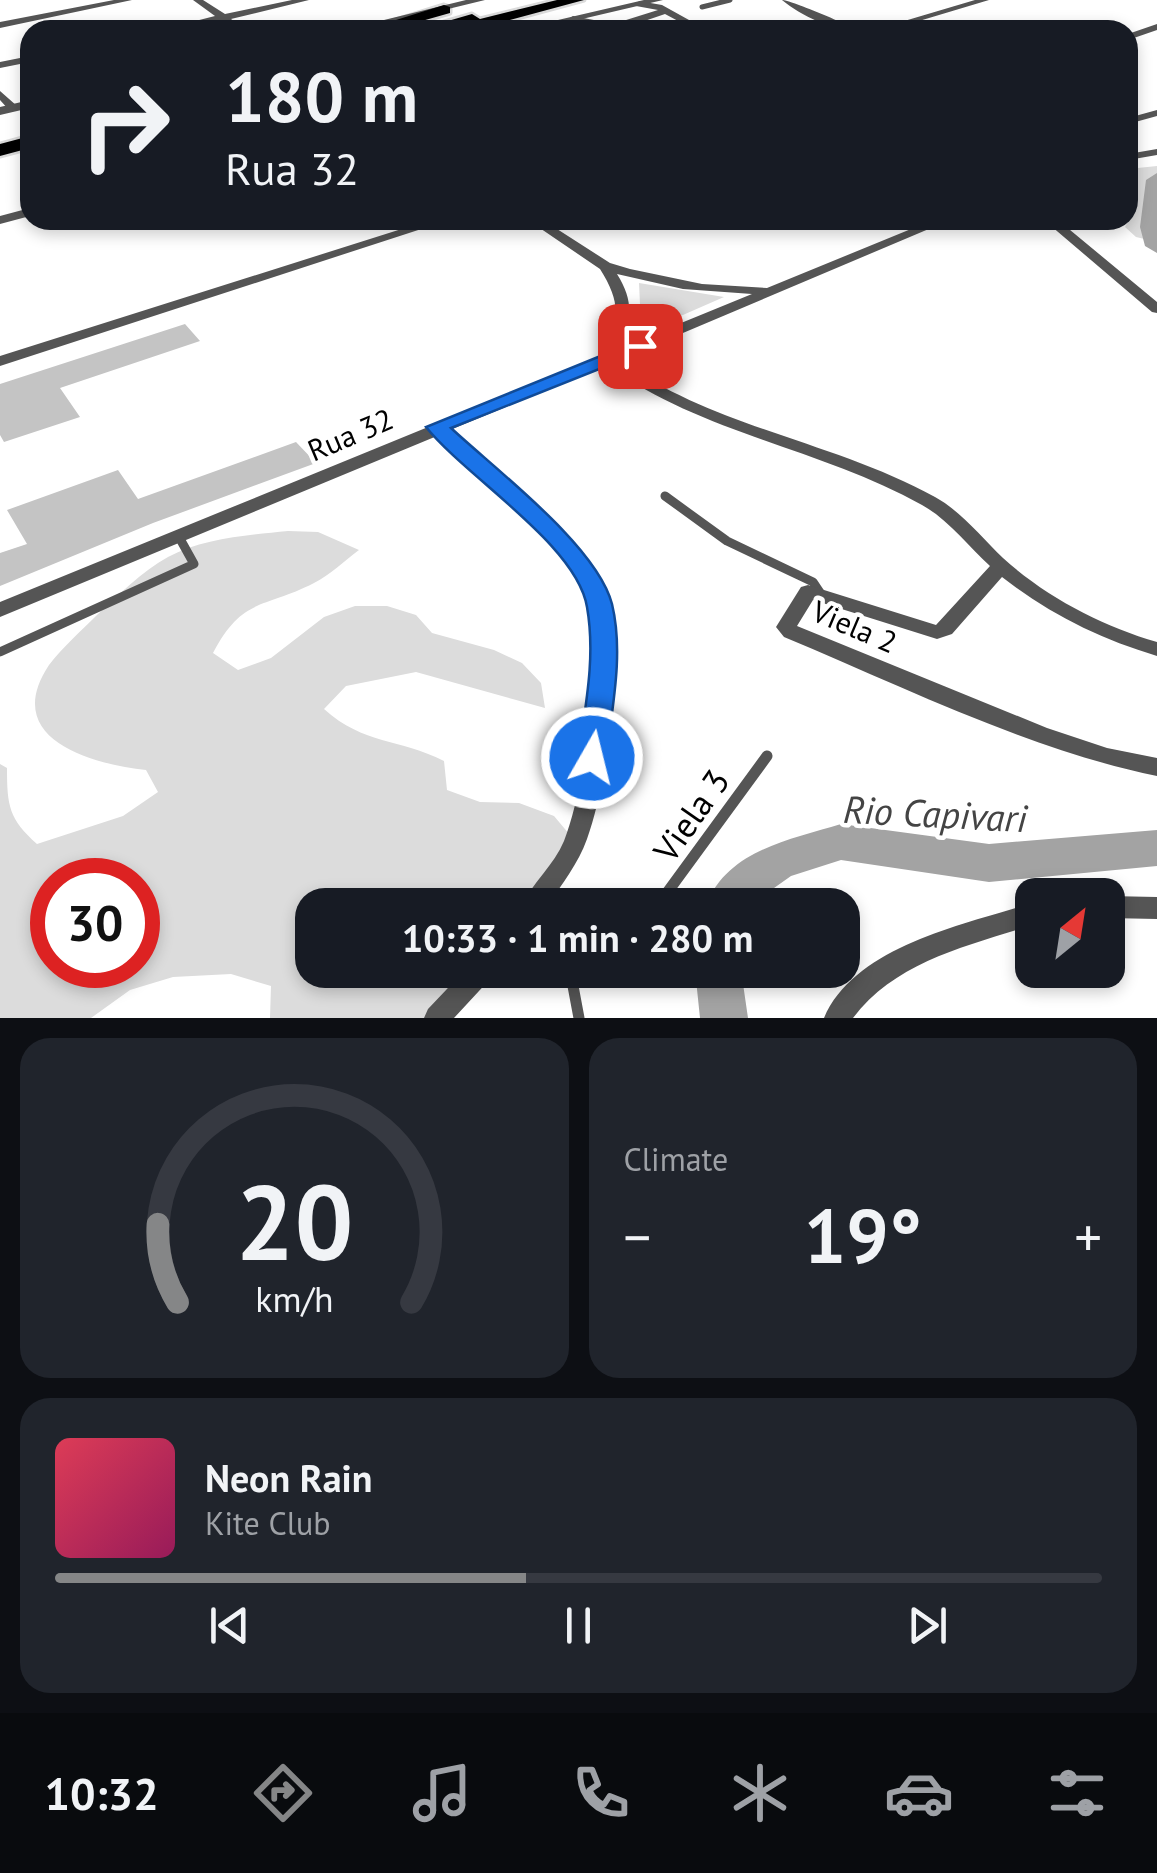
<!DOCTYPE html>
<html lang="en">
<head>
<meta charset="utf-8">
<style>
  :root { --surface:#171b24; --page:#20242c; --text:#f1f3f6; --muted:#9ea1a6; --line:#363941; --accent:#858687 }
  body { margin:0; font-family:"PT Sans",sans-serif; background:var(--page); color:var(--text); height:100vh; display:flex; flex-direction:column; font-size:38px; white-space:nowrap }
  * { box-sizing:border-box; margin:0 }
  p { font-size:32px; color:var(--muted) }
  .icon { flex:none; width:55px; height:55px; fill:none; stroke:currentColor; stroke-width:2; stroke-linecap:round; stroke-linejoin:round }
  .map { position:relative; height:1018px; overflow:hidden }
  .side { display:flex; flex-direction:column; gap:20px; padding:20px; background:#0d0f14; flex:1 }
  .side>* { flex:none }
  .top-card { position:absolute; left:20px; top:20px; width:1118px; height:210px; border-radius:30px; box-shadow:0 5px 15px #0003; background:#171b24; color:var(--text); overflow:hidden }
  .needle { width:65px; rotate:30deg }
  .tools { position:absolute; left:1015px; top:878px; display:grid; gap:20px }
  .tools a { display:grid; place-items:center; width:110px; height:110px; border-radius:20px; background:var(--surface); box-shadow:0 5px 15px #0003; font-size:50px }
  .speed { position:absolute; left:30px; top:858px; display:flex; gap:20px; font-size:50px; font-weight:700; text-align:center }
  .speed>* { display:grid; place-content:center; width:130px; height:130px; border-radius:50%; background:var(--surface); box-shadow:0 5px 15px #0003; line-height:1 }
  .speed .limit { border:15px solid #d22; background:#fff; color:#111 }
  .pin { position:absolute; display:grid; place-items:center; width:85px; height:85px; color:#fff; margin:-42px; border-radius:20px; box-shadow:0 5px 15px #0006 }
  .me { position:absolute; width:110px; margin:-55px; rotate:8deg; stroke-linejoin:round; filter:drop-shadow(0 0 8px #0008) }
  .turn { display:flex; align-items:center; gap:35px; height:210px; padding:0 40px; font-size:45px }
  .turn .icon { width:130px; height:130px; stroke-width:2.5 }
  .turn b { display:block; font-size:70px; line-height:85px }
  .big { font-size:75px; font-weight:700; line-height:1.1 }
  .side .widget { flex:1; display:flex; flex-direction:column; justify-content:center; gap:15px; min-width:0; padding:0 35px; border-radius:30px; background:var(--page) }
  .side .dial { align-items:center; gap:0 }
  .dial svg { height:260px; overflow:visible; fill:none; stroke:var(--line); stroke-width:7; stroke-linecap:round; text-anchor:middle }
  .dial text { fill:var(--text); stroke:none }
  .song { display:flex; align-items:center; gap:30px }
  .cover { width:120px; height:120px; border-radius:15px; background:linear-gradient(135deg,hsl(350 70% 55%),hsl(330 70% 35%)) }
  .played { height:10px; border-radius:5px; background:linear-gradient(90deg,var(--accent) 45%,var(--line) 45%) }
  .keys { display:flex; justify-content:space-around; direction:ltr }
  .heat { display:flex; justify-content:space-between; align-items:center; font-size:55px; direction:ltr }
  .side .tiles { flex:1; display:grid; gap:20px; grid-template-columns:1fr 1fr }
  .widget:last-child { grid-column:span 2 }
  .trip { position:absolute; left:295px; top:888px; width:565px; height:100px; border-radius:30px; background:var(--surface); box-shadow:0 5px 15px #0003; font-weight:700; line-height:100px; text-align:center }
  .dock { display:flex; height:160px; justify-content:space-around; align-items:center; background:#090b0e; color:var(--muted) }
  .dock .icon { width:70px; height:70px }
  .dock .on { color:var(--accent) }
  .dock b { font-size:45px; color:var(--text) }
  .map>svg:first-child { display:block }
</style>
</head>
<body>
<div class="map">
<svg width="1157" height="1018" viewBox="0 0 1157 1018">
  <rect width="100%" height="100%" fill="#fff"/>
  <path fill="#dcdcdc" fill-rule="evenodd" d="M1157 166V242L1136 237 1125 227 1135 209 1128 199V169Z
    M639 283 724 297 644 332 641 326Z
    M288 531 318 532 359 550C344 561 330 575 314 583 264 609 243 596 213 653L238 670 271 658 324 617 355 606H387L416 615 432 633 494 650 522 663 541 683 545 708 416 672 346 686 324 709C364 745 399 738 444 761L447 790 480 802 519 803 554 816 575 841 529 905H312V970H484L450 1018H270L271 986 231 974 173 977 130 990 91 1018H0V764L7 768C7 806 9 819 37 844L123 816 158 792 146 770C91 764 0 739 49 665 63 647 81 631 97 615 119 595 142 571 168 557 203 538 249 535 288 531ZM52 880H138V965H52Z"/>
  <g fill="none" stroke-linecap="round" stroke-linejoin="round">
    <path fill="#a3a3a3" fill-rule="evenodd" d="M1157 173V253L1145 246 1140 227 1146 180Z
      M841 824 989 844 1157 830V866L989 882 841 860 791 876 750 905H706C728 850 789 840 841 824Z
      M695 970H741L748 1018H700Z"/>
  </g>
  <path fill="#c4c4c4" d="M185 324 200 341 60 388 80 417 4 442 0 435V384Z
    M296 442 316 463 153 523 0 586V553L27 544 7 510 118 470 138 499Z"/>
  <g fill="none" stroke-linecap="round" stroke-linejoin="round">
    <defs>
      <path id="motorway" d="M557 0H584L473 30H417L472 14 480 19Z
        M444 5 450 7V13L390 30H364Z
        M30 136V148L0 156V144Z"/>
    </defs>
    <use href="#motorway" stroke="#dbdbdb" stroke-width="5"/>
    <path stroke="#555" stroke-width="5" d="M702 7 730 0"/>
    <path stroke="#555" stroke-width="6" d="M1114 220 1117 223"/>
    <path stroke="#555" stroke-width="9" d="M665 496 727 541 813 582 821 594
      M0 652 194 564 179 537"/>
    <path stroke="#555" stroke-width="11" d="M658 905 767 756
      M570 970 579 1018"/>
    <path fill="#555" fill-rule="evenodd" d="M114 0H132L0 28V22Z
      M193 0H203L225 14 292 0H309L231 19 247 30H236L222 21 178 30H160L215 16Z
      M782 0C790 0 847 24 857 30 830 30 802 16 782 0Z
      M975 0H989L889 30H874Z
      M639 1 662 5 707 30H695L665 14C625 27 608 37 568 19L573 16 599 21 607 26 658 10 636 6Z
      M1157 24V30L1128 40V34Z
      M30 56V62L0 68V62Z
      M0 91 17 106V110H9L0 100Z
      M1157 110V116L1128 124V118Z
      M1157 149V155L1128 160V154Z
      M30 208V216L0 224V216Z
      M430 220H449L0 366V356Z
      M528 220H543L610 263 630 269 702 284 767 288 933 220H950L619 360C715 428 833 441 935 497 962 512 981 537 1003 558 1046 597 1102 626 1157 642V656C1100 639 1049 614 1002 577L952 634 937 639 813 600 797 626 1047 728 1107 748 1157 758V776C1030 750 904 687 784 637L776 627 801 587 808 585 936 625 990 566C968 546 949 520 922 505 820 448 702 434 607 365L450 430C494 470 563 518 593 569 629 629 610 775 587 839 578 864 562 884 548 905H522C533 882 554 865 564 841 587 782 610 624 574 570 540 517 483 477 437 436L0 617V602L602 356C619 319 622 304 600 269ZM617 274 683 289 752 294 620 348C632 320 634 301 617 274Z
      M1044 220H1058L1157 302V313L1152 312Z
      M1108 896 1157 897V919L1108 918Z
      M1032 903V925C967 946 896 961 853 1018H824C855 946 964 925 1032 903Z
      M465 970H495L491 978 454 1018H424L428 1009Z"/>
    <path fill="#555" fill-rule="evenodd" d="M466 0H485L362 30H343Z
      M644 0H663L535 30H515Z
      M30 100V108L0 115V107Z"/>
    <use href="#motorway" fill="#000" fill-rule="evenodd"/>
  </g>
  <path fill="#1a73e8" stroke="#114b97" stroke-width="2.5" d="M640 340 650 346 647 350 451 428C496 470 597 546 612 604 624 654 612 708 606 758L602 766 592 770 582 766 578 758C585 708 596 658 587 607 577 545 466 477 426 427Z"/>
  <g text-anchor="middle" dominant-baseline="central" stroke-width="9" stroke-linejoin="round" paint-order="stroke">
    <g font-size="30" fill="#000" stroke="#fff">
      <text transform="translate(350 434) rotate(-23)">Rua 32</text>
      <text transform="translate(855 626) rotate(23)">Viela 2</text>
    </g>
    <g font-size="35" fill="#000" stroke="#fff">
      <text transform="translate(691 815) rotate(-55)">Viela 3</text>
    </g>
    <g font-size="38" font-style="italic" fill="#444" stroke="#fff">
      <text transform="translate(935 813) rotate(3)">Rio Capivari</text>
    </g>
  </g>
</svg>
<div class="tools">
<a><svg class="needle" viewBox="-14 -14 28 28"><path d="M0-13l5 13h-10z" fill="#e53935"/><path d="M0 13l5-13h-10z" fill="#9ea1a6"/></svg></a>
</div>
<div class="speed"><div class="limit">30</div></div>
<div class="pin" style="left:640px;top:346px;background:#d93025"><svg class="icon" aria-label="arrive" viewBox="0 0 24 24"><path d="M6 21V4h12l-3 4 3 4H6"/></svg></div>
<svg class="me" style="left:592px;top:758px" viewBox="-20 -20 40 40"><circle r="17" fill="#1a73e8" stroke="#fff" stroke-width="3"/><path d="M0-11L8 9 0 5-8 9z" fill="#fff"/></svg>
<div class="trip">10:33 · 1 min · 280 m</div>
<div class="top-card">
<div class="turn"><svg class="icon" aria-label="right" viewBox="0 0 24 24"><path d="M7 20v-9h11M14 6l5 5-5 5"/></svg><div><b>180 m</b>Rua 32</div></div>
</div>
</div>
<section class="side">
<div class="tiles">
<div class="widget dial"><svg viewBox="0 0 100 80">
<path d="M14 69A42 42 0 1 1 86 69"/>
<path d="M14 69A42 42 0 0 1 8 45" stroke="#858687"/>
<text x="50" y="56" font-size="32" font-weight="700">20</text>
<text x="50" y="72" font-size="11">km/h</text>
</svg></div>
<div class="widget"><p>Climate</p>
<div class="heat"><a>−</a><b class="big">19°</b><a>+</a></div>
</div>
<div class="widget">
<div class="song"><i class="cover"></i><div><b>Neon Rain</b><p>Kite Club</p></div></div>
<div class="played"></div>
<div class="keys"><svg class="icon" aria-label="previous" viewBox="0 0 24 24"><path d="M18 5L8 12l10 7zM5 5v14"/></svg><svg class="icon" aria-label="pause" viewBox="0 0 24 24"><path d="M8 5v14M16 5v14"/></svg><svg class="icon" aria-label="next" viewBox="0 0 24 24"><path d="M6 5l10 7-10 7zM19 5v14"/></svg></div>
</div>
</div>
</section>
<nav class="dock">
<b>10:32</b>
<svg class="icon on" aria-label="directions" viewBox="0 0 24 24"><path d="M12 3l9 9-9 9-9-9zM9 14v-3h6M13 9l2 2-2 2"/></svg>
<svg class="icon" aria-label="music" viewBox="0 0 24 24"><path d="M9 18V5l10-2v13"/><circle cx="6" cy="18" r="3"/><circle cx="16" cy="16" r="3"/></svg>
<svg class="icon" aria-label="phone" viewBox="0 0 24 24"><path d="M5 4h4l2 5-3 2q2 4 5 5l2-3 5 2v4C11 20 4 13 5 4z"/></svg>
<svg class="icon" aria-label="climate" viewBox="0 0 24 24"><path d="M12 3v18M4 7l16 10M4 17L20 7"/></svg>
<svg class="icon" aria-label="car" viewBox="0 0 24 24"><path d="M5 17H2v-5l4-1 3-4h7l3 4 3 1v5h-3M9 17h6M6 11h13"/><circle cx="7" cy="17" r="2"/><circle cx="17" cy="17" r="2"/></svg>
<svg class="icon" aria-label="filters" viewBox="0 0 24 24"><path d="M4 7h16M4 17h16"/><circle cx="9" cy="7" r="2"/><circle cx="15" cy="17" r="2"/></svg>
</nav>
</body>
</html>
